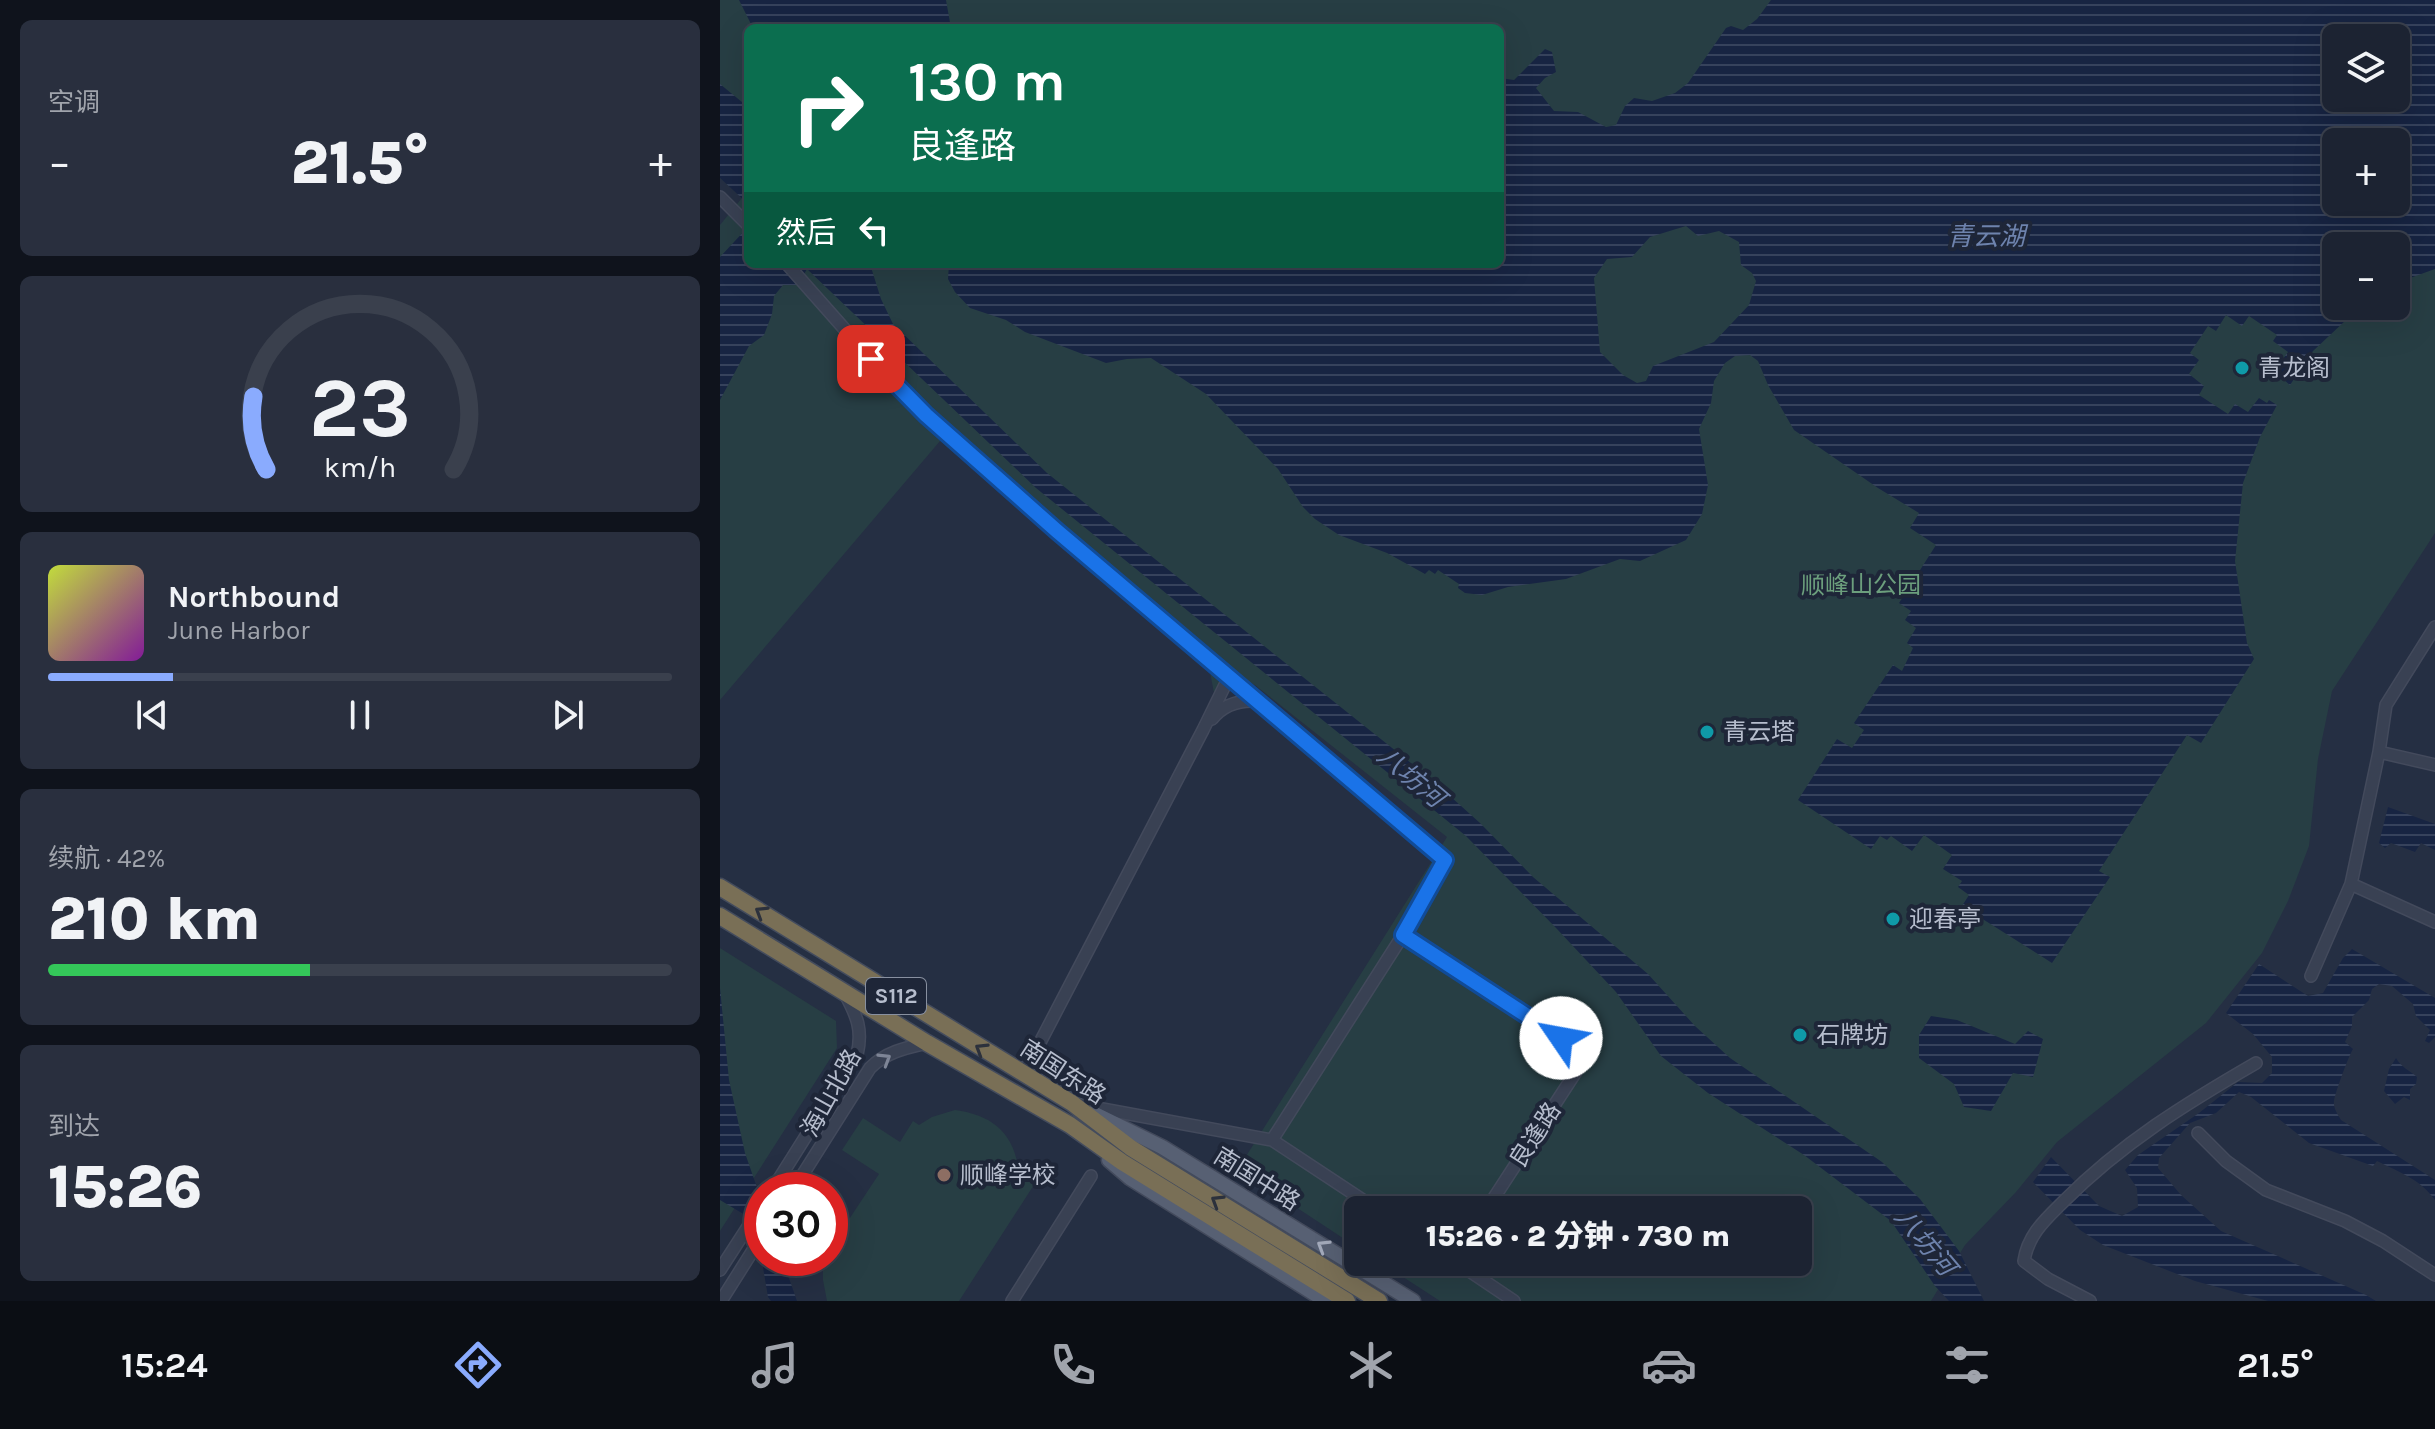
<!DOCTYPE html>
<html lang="zh">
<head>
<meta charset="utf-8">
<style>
  :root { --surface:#1c2332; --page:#292f3e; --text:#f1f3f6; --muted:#a0a4ac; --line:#3a404d; --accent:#8aabfe }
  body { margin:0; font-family:Karla,"Noto Sans SC",sans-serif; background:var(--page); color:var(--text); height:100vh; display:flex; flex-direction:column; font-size:30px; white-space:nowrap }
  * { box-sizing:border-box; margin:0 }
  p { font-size:26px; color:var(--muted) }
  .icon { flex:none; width:44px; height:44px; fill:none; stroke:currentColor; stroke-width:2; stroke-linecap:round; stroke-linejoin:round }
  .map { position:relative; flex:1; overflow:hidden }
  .sheet { display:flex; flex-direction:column; gap:20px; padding:20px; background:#0f131c; width:720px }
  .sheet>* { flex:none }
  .hud { position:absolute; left:24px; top:24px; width:760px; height:244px; border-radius:12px; box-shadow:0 8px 32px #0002,0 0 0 2px var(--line); background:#0b6e4f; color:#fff; overflow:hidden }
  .buttons { position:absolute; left:1602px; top:24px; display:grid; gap:16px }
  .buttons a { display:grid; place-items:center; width:88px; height:88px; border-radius:12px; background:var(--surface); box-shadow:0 8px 32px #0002,0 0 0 2px var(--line); font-size:40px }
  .speed { position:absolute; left:24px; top:1172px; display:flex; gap:16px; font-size:40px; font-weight:700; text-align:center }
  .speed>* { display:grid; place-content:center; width:104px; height:104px; border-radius:50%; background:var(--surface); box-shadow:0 8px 32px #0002,0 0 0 2px var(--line); line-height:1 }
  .speed .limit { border:12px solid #d22; background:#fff; color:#111 }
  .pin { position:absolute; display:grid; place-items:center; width:68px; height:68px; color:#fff; margin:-34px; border-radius:16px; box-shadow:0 4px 12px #0006 }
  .me { position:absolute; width:88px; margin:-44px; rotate:303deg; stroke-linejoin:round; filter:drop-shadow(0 0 6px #0008) }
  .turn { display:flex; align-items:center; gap:28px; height:168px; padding:0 32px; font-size:36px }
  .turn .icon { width:104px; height:104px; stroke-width:2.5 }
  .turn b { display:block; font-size:56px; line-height:68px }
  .then { display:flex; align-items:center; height:76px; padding:0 32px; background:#0003; gap:16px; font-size:30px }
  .big { font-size:60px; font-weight:800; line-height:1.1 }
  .sheet .widget { flex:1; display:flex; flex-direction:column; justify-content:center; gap:12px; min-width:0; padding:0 28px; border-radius:12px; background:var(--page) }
  .sheet .dial { align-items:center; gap:0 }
  .dial svg { height:208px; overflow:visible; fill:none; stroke:var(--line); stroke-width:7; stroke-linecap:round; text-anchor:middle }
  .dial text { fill:var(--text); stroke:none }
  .song { display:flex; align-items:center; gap:24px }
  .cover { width:96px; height:96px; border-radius:12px; background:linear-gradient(135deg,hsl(70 70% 55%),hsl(290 70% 35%)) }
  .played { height:8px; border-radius:4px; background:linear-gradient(90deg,var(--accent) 20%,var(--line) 20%) }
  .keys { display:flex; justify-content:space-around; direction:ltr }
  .heat { display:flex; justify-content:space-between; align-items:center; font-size:44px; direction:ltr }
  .charge { height:12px; border-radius:6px; background:linear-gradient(90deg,#34c759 42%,var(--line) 0) }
  .trip { position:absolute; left:624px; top:1196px; width:468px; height:80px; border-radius:12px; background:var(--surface); box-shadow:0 8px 32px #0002,0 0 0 2px var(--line); font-weight:800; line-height:80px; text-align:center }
  .menu { display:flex; height:128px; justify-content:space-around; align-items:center; background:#0b0e14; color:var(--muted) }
  .menu .icon { width:56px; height:56px }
  .menu .on { color:var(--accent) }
  .menu b { font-size:36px; color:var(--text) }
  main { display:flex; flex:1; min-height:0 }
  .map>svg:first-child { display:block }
</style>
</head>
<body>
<main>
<section class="sheet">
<div class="widget"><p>空调</p>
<div class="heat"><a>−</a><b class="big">21.5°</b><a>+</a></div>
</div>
<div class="widget dial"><svg viewBox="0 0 100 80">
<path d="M14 69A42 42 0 1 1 86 69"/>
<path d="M14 69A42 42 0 0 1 9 41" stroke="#8aabfe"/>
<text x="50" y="56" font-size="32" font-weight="700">23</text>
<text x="50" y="72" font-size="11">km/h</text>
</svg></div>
<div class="widget">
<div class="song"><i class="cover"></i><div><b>Northbound</b><p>June Harbor</p></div></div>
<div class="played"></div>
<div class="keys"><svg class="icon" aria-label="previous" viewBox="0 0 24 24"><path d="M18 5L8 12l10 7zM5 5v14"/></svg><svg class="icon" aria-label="pause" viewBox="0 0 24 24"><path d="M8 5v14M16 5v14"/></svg><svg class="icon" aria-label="next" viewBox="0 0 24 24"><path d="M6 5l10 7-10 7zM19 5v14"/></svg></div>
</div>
<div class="widget"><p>续航 · 42%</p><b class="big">210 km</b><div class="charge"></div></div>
<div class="widget"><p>到达</p><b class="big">15:26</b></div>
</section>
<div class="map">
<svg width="1715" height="1301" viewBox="0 0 1715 1301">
  <defs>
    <pattern id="water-rules" width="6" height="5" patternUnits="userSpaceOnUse" patternTransform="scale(2)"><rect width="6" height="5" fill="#172442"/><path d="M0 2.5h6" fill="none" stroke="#36425c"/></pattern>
  </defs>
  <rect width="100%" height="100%" fill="#252f43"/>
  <path fill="#273e44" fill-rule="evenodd" d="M0 0H1715V533L1612 691 1598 759 1589 846 1568 901 1542 953 1486 1023 1337 1142 1296 1192 1245 1245 1211 1301H720L660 1262H1078V1210H638V1248L518 1169 727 837 535 685 518 677 494 693 490 672 220 441 0 700V225L22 198 0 178ZM28 28H780V264H28ZM1616 38H1676V98H1616ZM1616 142H1676V202H1616ZM1616 246H1676V306H1616Z
    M0 948 116 1021 117 1048 0 1231Z
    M235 1110C270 1115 291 1130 298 1165L319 1177 239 1301H107L103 1280V1258H110V1248L159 1174 122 1150 143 1118 180 1142 193 1121 199 1125 212 1117Z"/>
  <path fill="url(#water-rules)" fill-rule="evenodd" d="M19 0H226L231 28H33Z
    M1051 0H1715V269L1676 283V246H1616V306H1641L1593 351 1570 385 1564 380 1566 375 1556 369 1568 352 1553 341 1557 335 1529 316 1522 326 1506 315 1496 331 1488 326 1470 353 1479 360 1469 374 1484 386 1479 395 1508 414 1515 404 1528 412 1539 398 1547 403 1549 400 1557 405 1540 437 1523 483 1515 561 1527 643 1534 659 1481 743 1467 735 1379 871 1390 877 1332 963 1242 906 1249 895 1238 887 1242 881 1223 869 1232 855 1204 835 1192 851 1171 836 1167 840 1160 836 1151 849 1078 800 1117 739 1132 748 1144 730 1134 723 1173 665 1182 671 1193 648 1187 643 1196 628 1185 620 1191 611 1179 603 1216 545 1190 528 1199 513 1158 488 1074 430 1048 385 1038 361 1030 355 1015 356 1005 363 994 381 991 403 979 429 988 485 982 514 966 540 920 561 900 559 846 579 788 587 762 595 745 593 738 588 739 584 718 570 715 574 709 570 705 574 667 553 619 535 595 519 583 507 558 469 486 394 431 358 407 359 386 363 305 332 286 320 250 308 235 292 228 279 229 264H780V78L794 80 825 49 832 52 836 72 825 78 816 88 834 111 858 112 886 127 896 125 905 106 914 98 932 101 955 93 968 83 1006 28 1011 26 1023 30 1037 19ZM1616 38H1676V98H1616ZM1616 142H1676V202H1616ZM966 226 978 236 999 231 1019 242 1021 265 1032 273 1036 281 1029 305 994 342 933 366 926 381 917 383 903 375 880 352 874 278 887 259 912 257 930 237Z
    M0 84 28 107V204L0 178Z
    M28 227V264H150L161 299 173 324 327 473 711 779 760 823 813 877 928 974 975 1026 1010 1058 1162 1162 1200 1199 1239 1251 1264 1301H1229L1215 1286 1171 1221 1084 1155 988 1093 941 1056 896 992 837 929 746 836 316 488 87 269 78 285H63L54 296 52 314 44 335 29 346 0 400V257Z
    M1668 807 1715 824V850L1701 843 1695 852 1671 843 1665 848 1659 843Z
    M1632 949 1715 998V1037L1709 1043 1705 1041 1710 1030 1696 1016 1693 1004 1672 986 1659 984 1652 989 1649 1000 1632 1017V1026L1625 1042 1633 1049C1629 1055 1615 1093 1614 1101 1613 1108 1618 1115 1621 1120L1715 1180V1200C1700 1179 1679 1172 1657 1161L1653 1166 1589 1143 1531 1097 1519 1092 1496 1113 1470 1123 1439 1158 1438 1168 1461 1195 1501 1231 1646 1295 1656 1301H1548L1475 1281 1383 1245 1360 1230 1313 1182 1331 1157 1379 1206 1402 1216 1418 1207 1417 1188 1405 1170 1418 1155 1479 1113 1518 1082 1542 1083 1552 1073V1057L1533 1034 1506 1013 1539 964 1588 996 1603 993 1623 958Z
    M0 988 9 1080 25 1153 42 1202V1258H62L77 1301H51L48 1297 38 1238 30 1218 0 1200Z
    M1211 1016 1237 1020 1295 1044 1308 1031 1323 1039 1313 1077 1293 1073 1271 1111 1244 1107 1234 1084 1199 1058V1035Z
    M1676 1058C1682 1068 1689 1070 1697 1077L1696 1084 1690 1089V1100L1684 1097 1675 1104 1664 1091 1669 1069Z"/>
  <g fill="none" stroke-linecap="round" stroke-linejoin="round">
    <defs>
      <path id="minor" d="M0 197 28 225
        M67 264 151 359 206 415 337 531 725 860 683 935 867 1055 766 1210
        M492 719C503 705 518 700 536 701
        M1659 752 1715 765
        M1631 884 1715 922
        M1591 976 1631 884 1659 752 1666 705 1715 627
        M303 1075 483 730 509 677
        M355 1104 552 1140 658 1210
        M1478 1133 1506 1161 1546 1190 1625 1221 1663 1241 1715 1275
        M552 1140 683 935
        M52 1190 137 1055C143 1030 137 1016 125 994
        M73 1190 150 1068C166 1052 185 1048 207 1043
        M736 1262 794 1301
        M0 1270 42 1205
        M1 1301 42 1236
        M292 1301 371 1176
        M1370 1301 1328 1279 1304 1261C1308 1234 1326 1219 1344 1201 1402 1143 1465 1104 1536 1063"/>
      <path id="major" d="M373 1113 442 1147 693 1301
        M389 1160 410 1178 606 1301"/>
      <path id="highway" d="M0 887 352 1103 411 1148 659 1301
        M0 916 207 1043 350 1125 402 1162 627 1301"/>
    </defs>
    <use href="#minor" stroke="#434a5c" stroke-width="14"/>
    <use href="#major" stroke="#434a5c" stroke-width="17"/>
    <use href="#highway" stroke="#444c5d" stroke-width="19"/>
    <use href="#minor" stroke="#394153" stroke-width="11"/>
    <use href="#major" stroke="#576073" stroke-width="14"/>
    <use href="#highway" stroke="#796f56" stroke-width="16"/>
  </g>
  <defs><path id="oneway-chevron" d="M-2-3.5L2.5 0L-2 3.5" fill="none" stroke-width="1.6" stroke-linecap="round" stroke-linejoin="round" transform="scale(2)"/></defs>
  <g stroke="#2c313c">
    <use href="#oneway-chevron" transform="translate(41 912) rotate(-148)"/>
    <use href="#oneway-chevron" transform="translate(261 1049) rotate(-148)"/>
    <use href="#oneway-chevron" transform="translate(497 1201) rotate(-148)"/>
  </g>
  <use stroke="#7e8596" href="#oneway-chevron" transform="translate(165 1059) rotate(-32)"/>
  <use stroke="#a3aabb" href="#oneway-chevron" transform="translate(603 1246) rotate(-148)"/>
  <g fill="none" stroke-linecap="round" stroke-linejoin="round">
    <defs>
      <path id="route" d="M151 359 206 415 337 531 725 860 683 935 841 1038"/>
    </defs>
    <use href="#route" stroke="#114b97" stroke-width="20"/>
    <use href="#route" stroke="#1a73e8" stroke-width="14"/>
  </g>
  <g fill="#0f9aa8" stroke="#1e2638" stroke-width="3">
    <circle cx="1522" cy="368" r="8"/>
    <circle cx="987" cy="732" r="8"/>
    <circle cx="1173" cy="919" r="8"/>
    <circle cx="1080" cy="1035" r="8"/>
  </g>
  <circle fill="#8d6e63" stroke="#1e2638" stroke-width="3" cx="224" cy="1175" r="8"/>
  <g text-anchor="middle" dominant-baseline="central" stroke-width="8" stroke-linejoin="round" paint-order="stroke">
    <rect fill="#1e2638" stroke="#8890a0" stroke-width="2" x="146" y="978" width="60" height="36" rx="6"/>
    <g font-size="22" font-weight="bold" fill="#b6bdcd">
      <text x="176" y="996">S112</text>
    </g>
    <g font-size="24" fill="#b6bdcd" stroke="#1e2638" text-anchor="start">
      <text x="1538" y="368">青龙阁</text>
      <text x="1003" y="732">青云塔</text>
      <text x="1189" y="919">迎春亭</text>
      <text x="1096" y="1035">石牌坊</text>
      <text x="240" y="1175">顺峰学校</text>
    </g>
    <g font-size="24" fill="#6c9f7d" stroke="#1e2638">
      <text x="1141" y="585">顺峰山公园</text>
    </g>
    <g font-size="24" fill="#b6bdcd" stroke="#1e2638">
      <text transform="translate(343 1072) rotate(33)">南国东路</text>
      <text transform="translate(111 1093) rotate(-61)">海山北路</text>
      <text transform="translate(815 1135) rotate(-57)">良逢路</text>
      <text transform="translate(537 1179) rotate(32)">南国中路</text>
    </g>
    <g font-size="26" font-style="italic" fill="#6e83ad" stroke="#1e2638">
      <text x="1266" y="236">青云湖</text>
      <text transform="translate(691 777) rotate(40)">八坊河</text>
      <text transform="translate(1205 1242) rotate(50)">八坊河</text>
    </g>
  </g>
</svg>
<div class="buttons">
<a><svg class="icon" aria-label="layers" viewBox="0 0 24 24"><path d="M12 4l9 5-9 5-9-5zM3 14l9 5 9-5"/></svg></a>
<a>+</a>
<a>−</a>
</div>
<div class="speed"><div class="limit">30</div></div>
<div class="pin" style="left:151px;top:359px;background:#d93025"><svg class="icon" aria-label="arrive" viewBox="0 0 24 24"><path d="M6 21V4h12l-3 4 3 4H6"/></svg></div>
<svg class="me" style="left:841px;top:1038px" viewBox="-20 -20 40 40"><circle r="19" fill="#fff"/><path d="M0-13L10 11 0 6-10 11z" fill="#1a73e8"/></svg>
<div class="trip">15:26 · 2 分钟 · 730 m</div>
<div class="hud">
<div class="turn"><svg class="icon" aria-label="right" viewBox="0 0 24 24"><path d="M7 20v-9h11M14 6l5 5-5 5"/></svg><div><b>130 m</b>良逢路</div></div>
<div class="then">然后<svg class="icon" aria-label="left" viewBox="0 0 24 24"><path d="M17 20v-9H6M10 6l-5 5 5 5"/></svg></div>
</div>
</div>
</main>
<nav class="menu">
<b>15:24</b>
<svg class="icon on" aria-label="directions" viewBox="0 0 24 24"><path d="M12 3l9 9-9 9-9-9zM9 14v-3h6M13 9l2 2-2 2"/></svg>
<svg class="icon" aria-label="music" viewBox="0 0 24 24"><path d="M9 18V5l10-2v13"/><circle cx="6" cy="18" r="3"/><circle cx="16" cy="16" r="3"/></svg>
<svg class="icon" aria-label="phone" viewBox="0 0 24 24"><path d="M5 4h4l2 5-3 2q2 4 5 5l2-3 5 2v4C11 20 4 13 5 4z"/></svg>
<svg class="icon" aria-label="climate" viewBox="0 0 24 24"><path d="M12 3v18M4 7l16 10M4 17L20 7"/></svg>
<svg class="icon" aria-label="car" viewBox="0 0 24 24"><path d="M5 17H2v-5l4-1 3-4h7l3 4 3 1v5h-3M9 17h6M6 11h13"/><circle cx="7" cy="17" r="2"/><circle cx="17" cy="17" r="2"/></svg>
<svg class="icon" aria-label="filters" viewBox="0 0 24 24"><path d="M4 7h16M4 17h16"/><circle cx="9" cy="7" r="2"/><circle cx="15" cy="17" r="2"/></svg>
<b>21.5°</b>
</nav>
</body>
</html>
